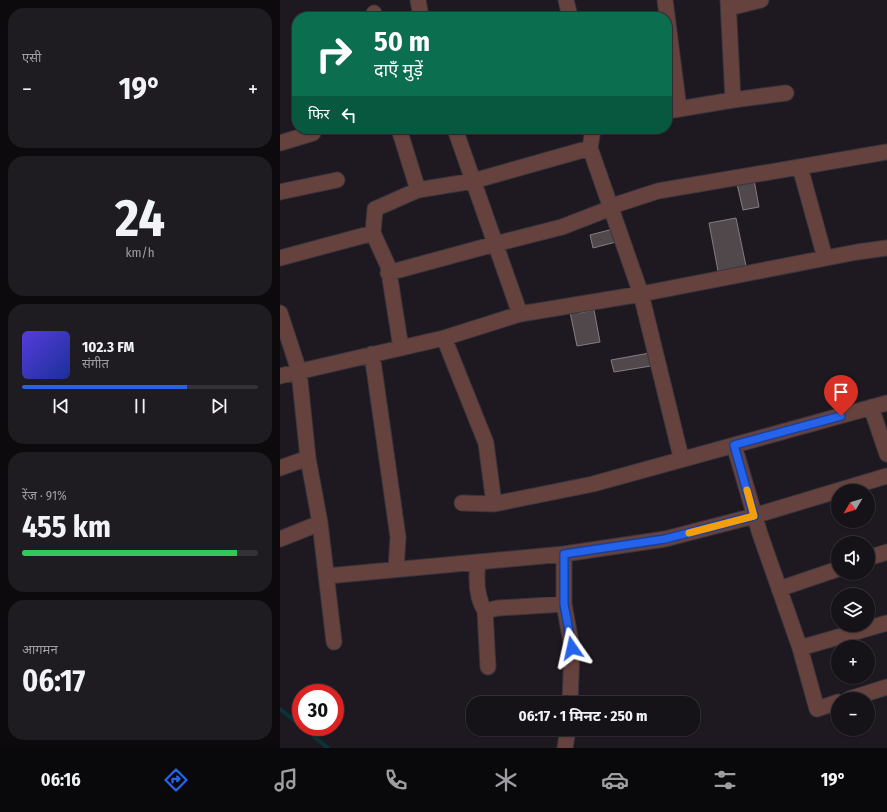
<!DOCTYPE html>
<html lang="hi">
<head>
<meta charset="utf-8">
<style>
  :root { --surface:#161318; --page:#1f1c21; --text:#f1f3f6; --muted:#9e9ea2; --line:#353237; --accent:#2563eb }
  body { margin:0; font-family:"Fira Sans Condensed","Noto Sans Devanagari",sans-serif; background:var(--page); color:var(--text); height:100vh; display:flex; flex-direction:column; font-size:15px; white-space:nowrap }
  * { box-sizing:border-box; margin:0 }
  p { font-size:13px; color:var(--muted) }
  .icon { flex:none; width:22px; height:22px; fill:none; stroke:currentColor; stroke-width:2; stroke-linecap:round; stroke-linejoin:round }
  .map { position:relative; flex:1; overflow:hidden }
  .side { display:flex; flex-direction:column; gap:8px; padding:8px; background:#0c0a0d; width:280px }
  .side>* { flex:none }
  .top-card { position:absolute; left:12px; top:12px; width:380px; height:122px; border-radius:16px; box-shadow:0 1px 3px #0004,0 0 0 1px var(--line); background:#0b6e4f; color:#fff; overflow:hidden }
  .needle { width:26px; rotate:232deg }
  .fabs { position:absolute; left:551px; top:484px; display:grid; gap:8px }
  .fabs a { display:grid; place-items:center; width:44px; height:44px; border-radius:50%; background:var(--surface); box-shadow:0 1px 3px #0004,0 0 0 1px var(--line); font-size:20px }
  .speed { position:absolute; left:12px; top:684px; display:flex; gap:8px; font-size:20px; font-weight:700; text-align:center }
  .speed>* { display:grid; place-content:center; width:52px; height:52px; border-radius:50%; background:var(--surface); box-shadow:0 1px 3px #0004,0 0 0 1px var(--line); line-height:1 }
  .speed .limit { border:6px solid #d22; background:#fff; color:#111 }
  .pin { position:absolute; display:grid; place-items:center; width:34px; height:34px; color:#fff; margin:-41px -17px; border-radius:50% 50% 50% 0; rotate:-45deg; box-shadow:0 0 4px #0007 }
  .pin .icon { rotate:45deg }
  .me { position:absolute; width:44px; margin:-22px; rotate:349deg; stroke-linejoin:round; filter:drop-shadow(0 0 3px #0008) }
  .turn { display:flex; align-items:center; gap:14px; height:84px; padding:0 16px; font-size:18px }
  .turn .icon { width:52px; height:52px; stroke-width:2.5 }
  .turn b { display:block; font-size:28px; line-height:34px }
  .then { display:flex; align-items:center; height:38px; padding:0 16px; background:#0003; gap:8px; font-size:15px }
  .big { font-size:30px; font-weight:700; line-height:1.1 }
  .side .widget { flex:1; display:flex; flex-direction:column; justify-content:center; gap:6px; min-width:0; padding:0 14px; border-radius:16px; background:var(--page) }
  .side .dial { align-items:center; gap:0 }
  .dial b { font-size:52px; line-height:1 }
  .song { display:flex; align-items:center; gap:12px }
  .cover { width:48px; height:48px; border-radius:6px; background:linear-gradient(135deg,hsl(250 70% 55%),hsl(230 70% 35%)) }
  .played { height:4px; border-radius:2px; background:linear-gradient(90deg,var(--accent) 70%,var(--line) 70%) }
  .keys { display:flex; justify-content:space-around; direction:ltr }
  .heat { display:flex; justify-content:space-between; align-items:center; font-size:22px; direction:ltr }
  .charge { height:6px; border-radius:3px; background:linear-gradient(90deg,#34c759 91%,var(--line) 0) }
  .trip { position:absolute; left:186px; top:696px; width:234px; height:40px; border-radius:16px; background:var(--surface); box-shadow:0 1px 3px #0004,0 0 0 1px var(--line); font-weight:700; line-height:40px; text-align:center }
  .tab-bar { display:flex; height:64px; justify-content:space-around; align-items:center; background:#09080a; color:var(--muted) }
  .tab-bar .icon { width:28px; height:28px }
  .tab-bar .on { color:var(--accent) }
  .tab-bar b { font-size:18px; color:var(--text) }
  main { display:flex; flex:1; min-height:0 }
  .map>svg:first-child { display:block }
</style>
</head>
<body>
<main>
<section class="side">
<div class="widget"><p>एसी</p>
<div class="heat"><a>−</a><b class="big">19°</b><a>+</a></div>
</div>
<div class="widget dial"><b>24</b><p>km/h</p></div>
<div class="widget">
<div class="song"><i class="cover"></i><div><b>102.3 FM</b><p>संगीत</p></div></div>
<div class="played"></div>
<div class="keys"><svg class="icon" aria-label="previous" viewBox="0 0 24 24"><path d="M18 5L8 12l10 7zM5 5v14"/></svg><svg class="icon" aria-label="pause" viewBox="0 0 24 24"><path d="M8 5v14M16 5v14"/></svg><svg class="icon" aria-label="next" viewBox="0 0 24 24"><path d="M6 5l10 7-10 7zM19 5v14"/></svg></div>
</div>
<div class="widget"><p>रेंज · 91%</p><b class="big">455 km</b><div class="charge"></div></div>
<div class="widget"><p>आगमन</p><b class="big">06:17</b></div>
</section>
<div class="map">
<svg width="607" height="748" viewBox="0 0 607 748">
  <rect width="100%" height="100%" fill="#1e1920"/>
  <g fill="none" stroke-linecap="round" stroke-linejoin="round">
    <path stroke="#0a3438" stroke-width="4" d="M0 709 21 726
      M22 727 48 748"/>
  </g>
  <path fill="#51484c" stroke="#867c81" d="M474 180 479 207 463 210 457 184Z
    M456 218 466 266 438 271 429 223Z
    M333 229 336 242 313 248 310 235Z
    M298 310 299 313 314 310 320 342 297 346 290 312Z
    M375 352 377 365 334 372 331 360Z"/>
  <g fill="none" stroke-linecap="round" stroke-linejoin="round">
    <defs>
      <path id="minor" d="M138 0 141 17
        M286 0 290 17
        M385 0 399 109
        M448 0 453 100
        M449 8 481 0
        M94 13 95 17
        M387 111 453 100 506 93
        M119 129 138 190
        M175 129 240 314
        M313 129 310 148 361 294 400 453
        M0 143 33 133
        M520 167 545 258
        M0 192 57 180
        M0 258 93 233
        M108 273 215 244 282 227 331 208 338 204 378 191 607 152
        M0 313 19 371 28 458 40 523 54 642
        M164 338 206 443 214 504
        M121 348 108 266 93 233 95 209 138 190 193 181 310 148
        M92 354 118 537 116 569
        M0 376 164 338 240 314 361 294 577 252 607 248
        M591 407 607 454
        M454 445 480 534 520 648 537 709 558 702
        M0 468 28 458
        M182 503 214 504 313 484 607 403
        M480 514 607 476
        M0 539 40 523
        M284 554V604L292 648 290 703
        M588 558 607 552
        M198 562C196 578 196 597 205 611L208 667
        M47 576 284 554 385 539 474 516
        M499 589 558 569
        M205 611 218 608 284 604
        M520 648 607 623
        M569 699 607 687
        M285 748 288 729"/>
    </defs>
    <use href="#minor" stroke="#3a353c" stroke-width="17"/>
    <use href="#minor" stroke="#66423f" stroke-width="15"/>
  </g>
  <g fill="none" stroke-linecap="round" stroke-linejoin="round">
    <defs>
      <path id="route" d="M292 648 284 604V554L385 539 474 516 454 445 561 416"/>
    </defs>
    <use href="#route" stroke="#184099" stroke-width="10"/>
    <use href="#route" stroke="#2563eb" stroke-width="7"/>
    <path stroke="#f59e0b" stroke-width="7" d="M409 533 474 516 467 490"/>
  </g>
</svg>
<div class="fabs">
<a><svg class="needle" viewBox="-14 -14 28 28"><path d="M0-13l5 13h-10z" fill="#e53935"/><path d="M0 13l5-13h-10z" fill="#9e9ea2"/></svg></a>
<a><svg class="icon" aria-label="sound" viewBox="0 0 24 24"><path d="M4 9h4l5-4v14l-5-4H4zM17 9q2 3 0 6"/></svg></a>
<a><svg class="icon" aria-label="layers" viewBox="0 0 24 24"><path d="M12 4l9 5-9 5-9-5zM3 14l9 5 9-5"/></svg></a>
<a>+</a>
<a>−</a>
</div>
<div class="speed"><div class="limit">30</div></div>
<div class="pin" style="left:561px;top:416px;background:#d93025"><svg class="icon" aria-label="arrive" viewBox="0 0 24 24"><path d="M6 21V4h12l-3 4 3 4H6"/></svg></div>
<svg class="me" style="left:292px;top:648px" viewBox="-20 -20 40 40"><path d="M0-17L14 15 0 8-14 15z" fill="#2563eb" stroke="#fff" stroke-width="4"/></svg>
<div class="trip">06:17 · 1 मिनट · 250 m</div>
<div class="top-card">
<div class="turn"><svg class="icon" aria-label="right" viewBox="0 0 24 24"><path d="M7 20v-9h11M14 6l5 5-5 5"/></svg><div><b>50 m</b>दाएँ मुड़ें</div></div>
<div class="then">फिर<svg class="icon" aria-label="left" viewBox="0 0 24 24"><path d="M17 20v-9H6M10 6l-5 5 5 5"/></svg></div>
</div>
</div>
</main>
<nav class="tab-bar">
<b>06:16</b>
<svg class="icon on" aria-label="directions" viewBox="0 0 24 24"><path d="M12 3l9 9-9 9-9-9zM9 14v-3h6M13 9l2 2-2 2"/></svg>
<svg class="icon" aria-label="music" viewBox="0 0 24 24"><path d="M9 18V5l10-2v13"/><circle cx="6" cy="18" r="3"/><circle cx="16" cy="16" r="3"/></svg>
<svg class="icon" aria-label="phone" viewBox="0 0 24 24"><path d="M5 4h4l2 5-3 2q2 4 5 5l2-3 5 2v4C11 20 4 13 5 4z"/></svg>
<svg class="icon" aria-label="climate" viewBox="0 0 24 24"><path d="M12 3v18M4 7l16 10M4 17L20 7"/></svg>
<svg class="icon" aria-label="car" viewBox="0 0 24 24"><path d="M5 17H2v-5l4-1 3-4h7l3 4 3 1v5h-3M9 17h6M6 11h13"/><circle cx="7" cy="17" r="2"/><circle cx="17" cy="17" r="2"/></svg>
<svg class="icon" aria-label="filters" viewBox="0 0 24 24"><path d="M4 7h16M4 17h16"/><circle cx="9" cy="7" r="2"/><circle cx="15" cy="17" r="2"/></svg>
<b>19°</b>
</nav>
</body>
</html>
